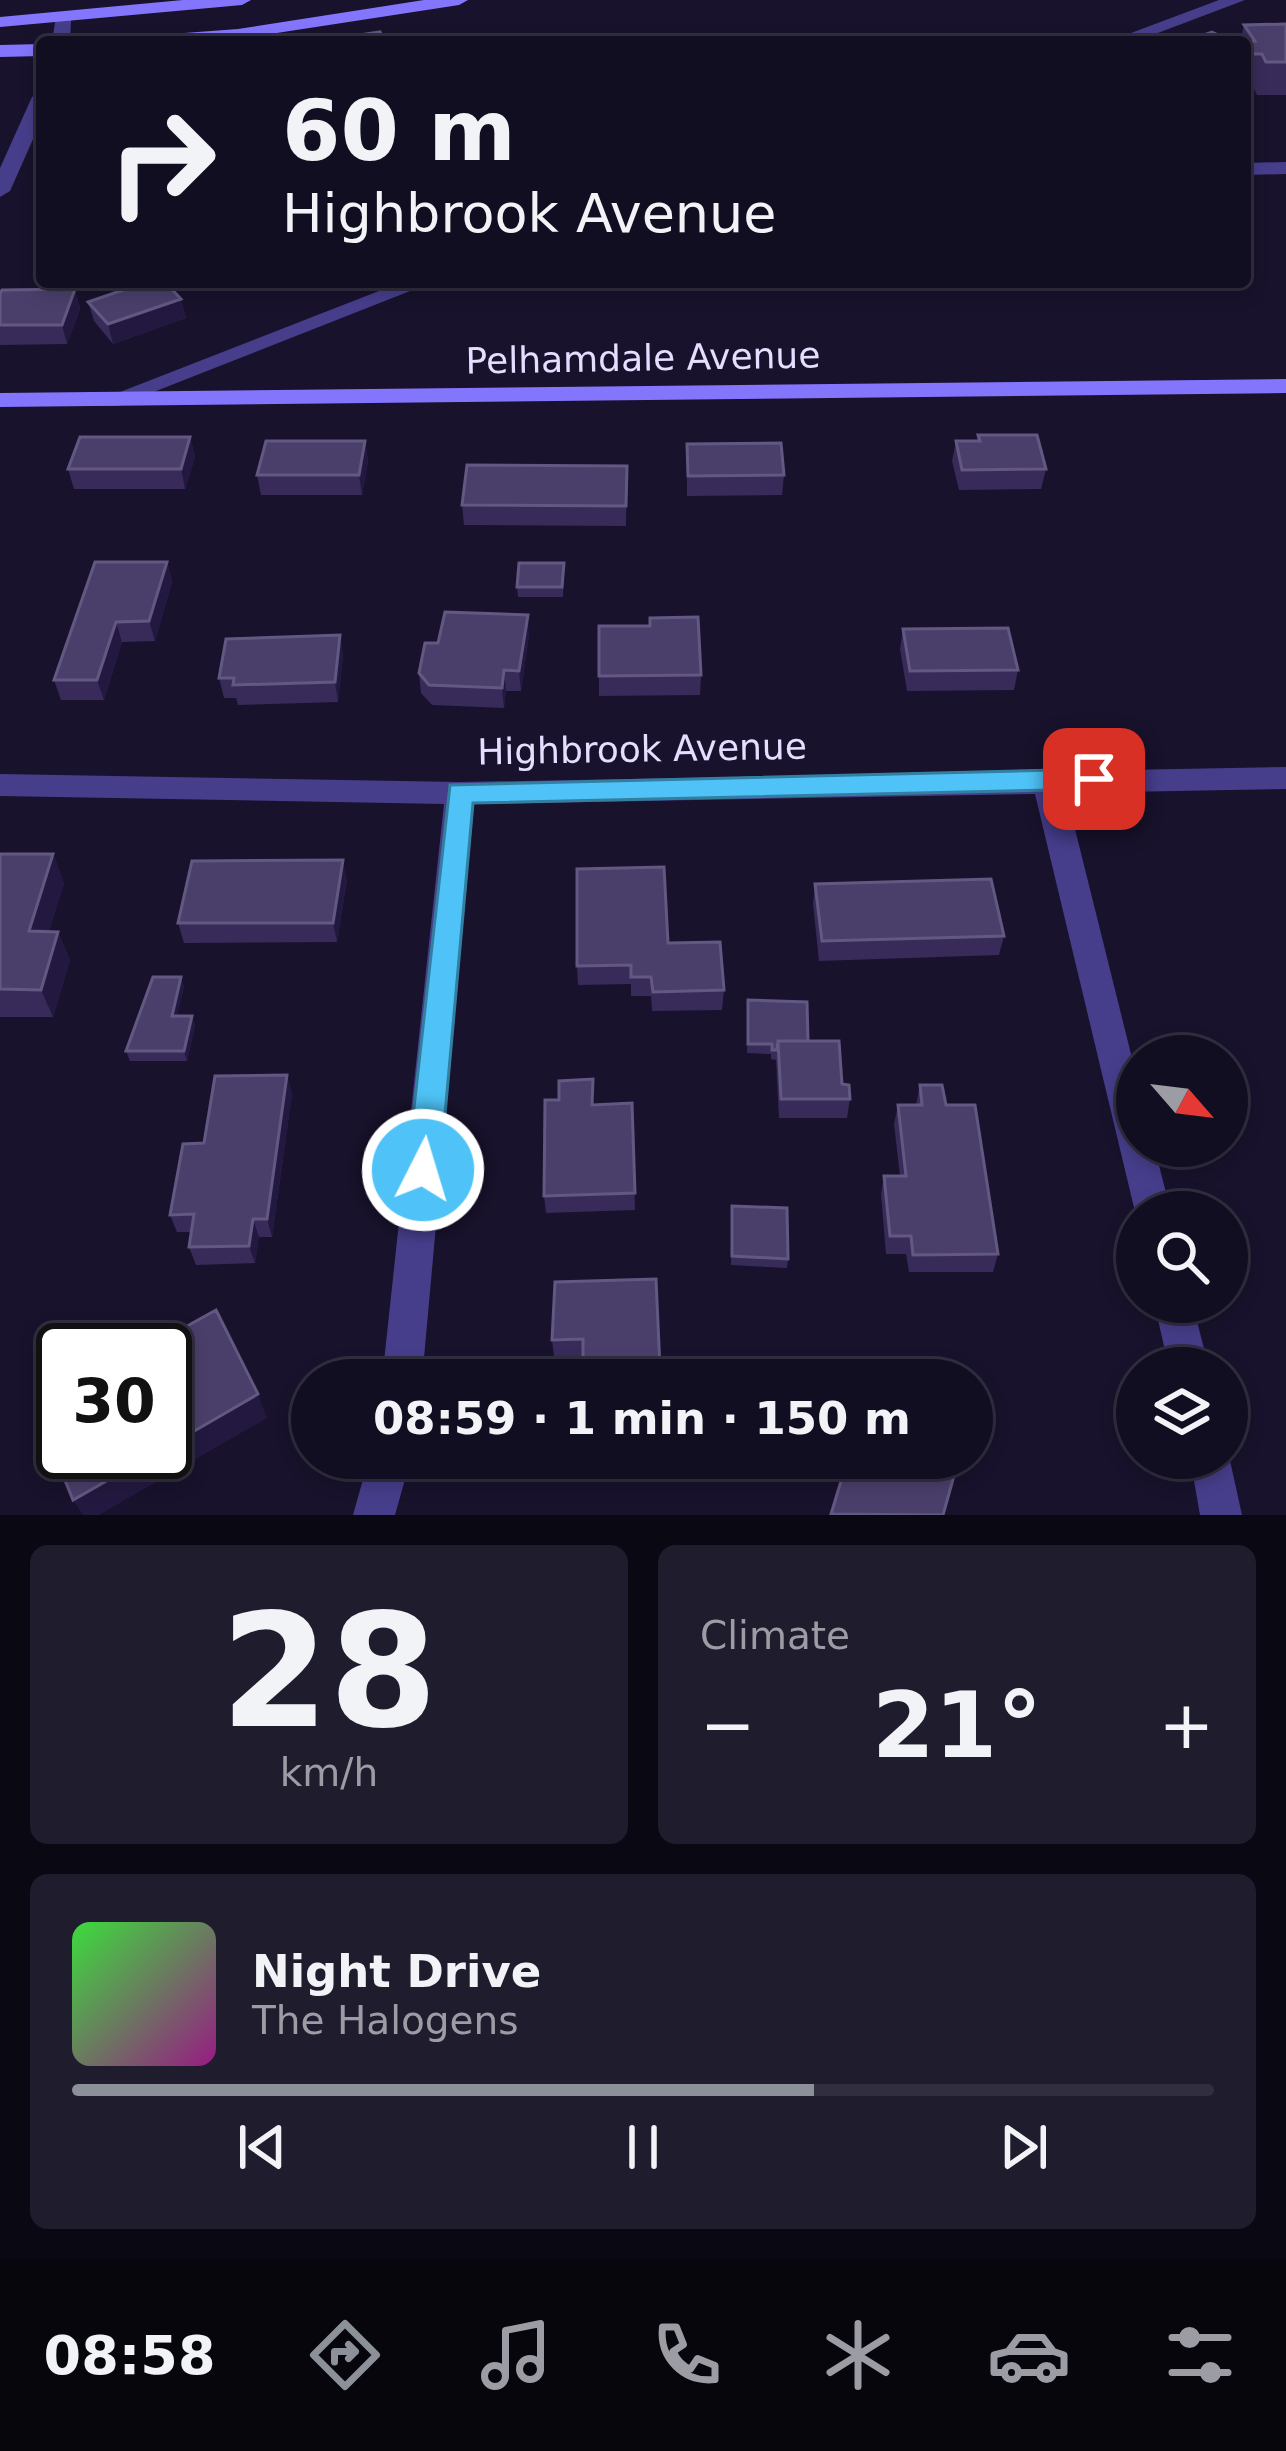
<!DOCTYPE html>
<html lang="en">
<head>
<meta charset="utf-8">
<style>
  :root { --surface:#120e21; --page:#1f1c2e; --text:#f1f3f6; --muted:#9c9ca5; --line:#312e3f; --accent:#8c9099 }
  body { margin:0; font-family:"DejaVu Sans",sans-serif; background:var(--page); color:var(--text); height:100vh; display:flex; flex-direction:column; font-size:45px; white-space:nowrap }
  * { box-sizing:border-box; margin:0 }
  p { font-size:39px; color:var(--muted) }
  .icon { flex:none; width:66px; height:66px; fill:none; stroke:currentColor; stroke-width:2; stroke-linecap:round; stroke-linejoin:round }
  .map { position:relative; height:1515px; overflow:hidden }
  .panel { display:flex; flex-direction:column; gap:30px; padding:30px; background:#0a0812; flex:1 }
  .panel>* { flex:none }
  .banner { position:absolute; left:36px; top:36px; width:1215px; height:252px; border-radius:12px; box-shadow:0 6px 18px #0003,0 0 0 3px var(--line); background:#120e21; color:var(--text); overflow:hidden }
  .needle { width:78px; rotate:118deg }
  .fabs { position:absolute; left:1116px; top:1035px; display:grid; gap:24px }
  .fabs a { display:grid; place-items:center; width:132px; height:132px; border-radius:50%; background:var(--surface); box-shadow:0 6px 18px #0003,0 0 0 3px var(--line); font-size:60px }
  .speed { position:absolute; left:36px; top:1323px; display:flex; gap:24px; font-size:60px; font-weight:700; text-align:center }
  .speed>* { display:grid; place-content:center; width:156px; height:156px; border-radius:50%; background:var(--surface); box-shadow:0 6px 18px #0003,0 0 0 3px var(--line); line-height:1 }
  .speed .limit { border:6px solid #111; border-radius:18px; background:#fff; color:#111 }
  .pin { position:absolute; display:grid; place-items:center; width:102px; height:102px; color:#fff; margin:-51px; border-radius:24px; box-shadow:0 6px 18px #0006 }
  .me { position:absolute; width:132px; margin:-66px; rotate:5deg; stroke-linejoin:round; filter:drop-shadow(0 0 9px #0008) }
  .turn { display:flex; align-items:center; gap:42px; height:252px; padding:0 48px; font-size:54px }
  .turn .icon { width:156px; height:156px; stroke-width:2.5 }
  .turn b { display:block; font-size:84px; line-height:102px }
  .big { font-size:90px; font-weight:800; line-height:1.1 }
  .panel .tile { flex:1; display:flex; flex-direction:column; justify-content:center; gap:18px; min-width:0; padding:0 42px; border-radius:18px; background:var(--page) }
  .panel .dial { align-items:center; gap:0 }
  .dial b { font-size:156px; line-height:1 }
  .song { display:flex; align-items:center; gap:36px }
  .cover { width:144px; height:144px; border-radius:18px; background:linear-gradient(135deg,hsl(120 70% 55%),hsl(310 70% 35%)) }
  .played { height:12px; border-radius:6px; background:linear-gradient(90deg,var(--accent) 65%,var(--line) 65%) }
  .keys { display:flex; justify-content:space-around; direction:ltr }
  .heat { display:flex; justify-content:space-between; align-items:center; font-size:66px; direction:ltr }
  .panel .tiles { flex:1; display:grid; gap:30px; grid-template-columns:1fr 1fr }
  .tile:last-child { grid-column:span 2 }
  .trip { position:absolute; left:291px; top:1359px; width:702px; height:120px; border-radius:60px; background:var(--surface); box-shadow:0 6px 18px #0003,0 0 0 3px var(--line); font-weight:800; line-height:120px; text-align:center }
  .tab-bar { display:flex; height:192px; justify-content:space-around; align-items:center; background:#07060d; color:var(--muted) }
  .tab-bar .icon { width:84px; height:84px }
  .tab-bar .on { color:var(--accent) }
  .tab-bar b { font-size:54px; color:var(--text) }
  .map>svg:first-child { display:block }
</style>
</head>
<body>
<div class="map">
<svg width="1286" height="1515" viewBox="0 0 1286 1515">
  <rect width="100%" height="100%" fill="#18122c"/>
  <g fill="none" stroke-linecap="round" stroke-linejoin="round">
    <path fill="#463e8b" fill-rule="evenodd" d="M1219 0H1245L1134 42H1107Z
      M56 16 71 20 70 42H52Z
      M42 91V119L10 191 0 197V168L32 97Z
      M1286 162V174L1245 175V163Z
      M402 282H433L118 406H100L97 401Z
      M1286 767V789L1066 793 1137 1078V1146H1154L1171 1212H1137V1220L1035 794 474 804 422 1380H382L444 804 0 796V774L460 782Z
      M1154 1302H1192L1209 1368H1169Z
      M1227 1447 1242 1515H1200L1190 1458H1227Z
      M369 1458H411L395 1515H353Z"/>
    <path fill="#8376fd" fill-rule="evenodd" d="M183 0H251L242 5 0 27V17Z
      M424 0H468L459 5 238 39 135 42 144 36 238 29Z
      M42 44V56L0 57V45Z
      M1286 379V393L0 407V393Z"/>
  </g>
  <path fill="#382b59" d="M1286 24V95H1257L1253 87H1245V42H1233H1240L1244 25Z
    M124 282H165L181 299 186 318 113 344 94 321 88 302 126 289Z
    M75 289 80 309 67 344 0 345V294Z
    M978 435 1046 469 1041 489 959 490 952 461 956 441H977Z
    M190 437 195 457 185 489H74L68 469Z
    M365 441 368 461 362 495H261L257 475Z
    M687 444 784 475 782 495 687 496Z
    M627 466 626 526 464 525 462 505Z
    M167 562 172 582 155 641 122 642 104 700H61L54 680Z
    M564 574 563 597H518L517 587Z
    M599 626H650L701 675 700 695 599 696Z
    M903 629 1018 670 1014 690 907 691 900 649Z
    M340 635 343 655 338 702 238 705 236 698H224L219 678Z
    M529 635 521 691H506L504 708 432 705 421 693 419 673 438 643Z
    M0 854H53L64 883 49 931 58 932 70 960 53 1017H0Z
    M347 880 337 942 184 943 178 923Z
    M815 884 1004 936 999 955 819 961 813 904Z
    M668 943 724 990 722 1010 652 1011 651 996H631V984L578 985 577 966Z
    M184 986 177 1016H192L195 1026 187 1061H130L126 1051Z
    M748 1000 808 1041 842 1084 850 1099 847 1118H779L776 1060 771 1059V1054L747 1053Z
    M287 1075 292 1094 272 1237H259L255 1263 196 1265 189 1247 191 1232H177L170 1215 204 1143Z
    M920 1085 946 1105 998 1254 993 1272H909L906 1254H886L881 1194 884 1176H900L894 1124 898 1105H916Z
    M632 1103 635 1210 546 1213 544 1196 593 1105Z
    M732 1206 788 1259 787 1268 731 1265Z
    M555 1282 660 1368 583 1356 554 1357 552 1340Z
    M584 1458H693L692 1465 584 1469Z"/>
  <path fill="#231940" d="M75 289 80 309 67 344 62 325Z
    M181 299 186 318 113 344 108 324Z
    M190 437 195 457 185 489 181 469Z
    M365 441 368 461 362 495 359 475Z
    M167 562 172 582 155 641 149 621Z
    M528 615 529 635 521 691 519 671Z
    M116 622 122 642 104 700 97 680Z
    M340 635 343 655 338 702 335 682Z
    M504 670 506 691 504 708 502 688Z
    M53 854 64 883 41 959 29 931Z
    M343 860 347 880 337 942 333 923Z
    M58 932 70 960 53 1017 41 990Z
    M181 977 184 986 175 1026 172 1016Z
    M192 1016 195 1026 187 1061 184 1051Z
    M287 1075 292 1094 272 1237 267 1219Z
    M253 1219 259 1237 255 1263 249 1246Z
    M258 1394 267 1418 99 1515H83L73 1500 157 1452H165V1448Z"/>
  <path fill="#4a3f6b" stroke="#625882" stroke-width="3" d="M1286 24V62H1266L1262 54H1245V42H1183L1212 32 1233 42 1255 41 1244 25Z
    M380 32 385 42H313Z
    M128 282H165L181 299 108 324 88 302 132 287Z
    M75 289 62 325H0V294L2 290Z
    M978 435H1037L1046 469 962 470 956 441H980Z
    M80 437H190L181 469H68Z
    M266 441H365L359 475H257Z
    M781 443 784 475 688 476 687 444Z
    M467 465 627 466 626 506 462 505Z
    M95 562H167L149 621 116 622 97 680H54Z
    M519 563H564L562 587H517Z
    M445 612 528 615 519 671 504 670 502 688 429 685 419 673 425 643H438Z
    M698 617 701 675 599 676V626H650V618Z
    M1008 628 1018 670 910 671 903 629Z
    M340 635 335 682 233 685 234 678H219L226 639Z
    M0 854H53L29 931 58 932 41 990 0 989Z
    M343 860 333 923H178L192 861Z
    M664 867 668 943 720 942 724 990 653 992 651 977H631V965L577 966V869Z
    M991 879 1004 936 822 941 815 884Z
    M153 977H181L172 1016H192L184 1051H126Z
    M748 1000 807 1002 808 1041H778L777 1050H772V1044H748Z
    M778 1041H839L842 1084 849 1085 850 1099H781Z
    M287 1075 267 1219H253L249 1246 189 1247 194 1214 170 1215 183 1144 204 1143 215 1076Z
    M593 1079 592 1105 632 1103 635 1193 544 1196 545 1100H559V1081Z
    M920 1085H942L946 1105H975L998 1254 913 1255 911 1236H890L884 1176H906L898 1105H922Z
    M732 1206 787 1208 788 1259 732 1256Z
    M656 1279 660 1368 688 1367 689 1380H583V1339L552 1340 555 1282Z
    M216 1310 258 1394 165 1448V1350H144Z
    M63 1394V1452H157L73 1500 36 1409Z
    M848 1458 869 1466 871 1458H959L943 1515 831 1514Z"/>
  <path fill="#4fc3f7" stroke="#337fa1" stroke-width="3" d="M1094 769 1108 779 1094 789 473 803 440 1170 435 1181 423 1185 412 1181 407 1170 450 785Z"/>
  <g text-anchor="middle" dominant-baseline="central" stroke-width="12" stroke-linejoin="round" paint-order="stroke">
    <g font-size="36" fill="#e4deff" stroke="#18122c">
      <text transform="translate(643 358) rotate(-1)">Pelhamdale Avenue</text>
      <text transform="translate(642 749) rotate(-1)">Highbrook Avenue</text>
    </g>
  </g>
</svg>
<div class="fabs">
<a><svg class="needle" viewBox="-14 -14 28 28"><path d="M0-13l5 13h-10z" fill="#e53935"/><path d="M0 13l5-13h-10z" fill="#9c9ca5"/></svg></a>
<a><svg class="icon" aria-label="search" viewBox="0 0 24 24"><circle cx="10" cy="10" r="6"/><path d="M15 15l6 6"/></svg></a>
<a><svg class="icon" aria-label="layers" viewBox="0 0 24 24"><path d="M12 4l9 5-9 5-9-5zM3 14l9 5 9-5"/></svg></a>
</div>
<div class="speed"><div class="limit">30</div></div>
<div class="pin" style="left:1094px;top:779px;background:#d93025"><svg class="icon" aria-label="arrive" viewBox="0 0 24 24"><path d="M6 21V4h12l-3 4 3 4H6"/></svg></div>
<svg class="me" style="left:423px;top:1170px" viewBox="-20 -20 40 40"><circle r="17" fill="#4fc3f7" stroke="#fff" stroke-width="3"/><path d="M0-11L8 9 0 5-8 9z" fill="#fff"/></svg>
<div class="trip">08:59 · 1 min · 150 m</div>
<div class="banner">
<div class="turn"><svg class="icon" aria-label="right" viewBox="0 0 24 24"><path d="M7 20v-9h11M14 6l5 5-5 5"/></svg><div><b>60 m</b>Highbrook Avenue</div></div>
</div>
</div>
<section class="panel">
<div class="tiles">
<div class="tile dial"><b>28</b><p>km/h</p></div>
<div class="tile"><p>Climate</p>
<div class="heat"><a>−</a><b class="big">21°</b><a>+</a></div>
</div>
<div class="tile">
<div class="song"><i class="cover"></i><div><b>Night Drive</b><p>The Halogens</p></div></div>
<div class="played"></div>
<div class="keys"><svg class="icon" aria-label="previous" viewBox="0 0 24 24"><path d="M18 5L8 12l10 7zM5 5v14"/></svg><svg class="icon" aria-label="pause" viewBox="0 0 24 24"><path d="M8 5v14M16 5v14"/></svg><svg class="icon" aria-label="next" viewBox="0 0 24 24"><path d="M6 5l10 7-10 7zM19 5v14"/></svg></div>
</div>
</div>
</section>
<nav class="tab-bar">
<b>08:58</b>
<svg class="icon on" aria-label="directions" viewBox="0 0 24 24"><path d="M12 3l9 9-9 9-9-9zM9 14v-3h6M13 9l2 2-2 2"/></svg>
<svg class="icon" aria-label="music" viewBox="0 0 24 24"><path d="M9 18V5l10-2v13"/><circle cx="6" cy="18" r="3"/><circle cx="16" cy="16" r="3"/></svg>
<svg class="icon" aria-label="phone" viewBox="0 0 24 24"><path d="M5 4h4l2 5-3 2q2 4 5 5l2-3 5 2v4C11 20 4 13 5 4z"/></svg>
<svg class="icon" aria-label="climate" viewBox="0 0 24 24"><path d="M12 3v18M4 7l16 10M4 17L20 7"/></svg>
<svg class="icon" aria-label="car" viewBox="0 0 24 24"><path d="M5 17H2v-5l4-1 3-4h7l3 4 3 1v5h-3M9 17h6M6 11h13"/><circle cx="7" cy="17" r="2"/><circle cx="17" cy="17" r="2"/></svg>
<svg class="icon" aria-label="filters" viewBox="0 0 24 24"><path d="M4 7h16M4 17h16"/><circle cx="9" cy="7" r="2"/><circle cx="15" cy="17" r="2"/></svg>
</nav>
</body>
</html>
